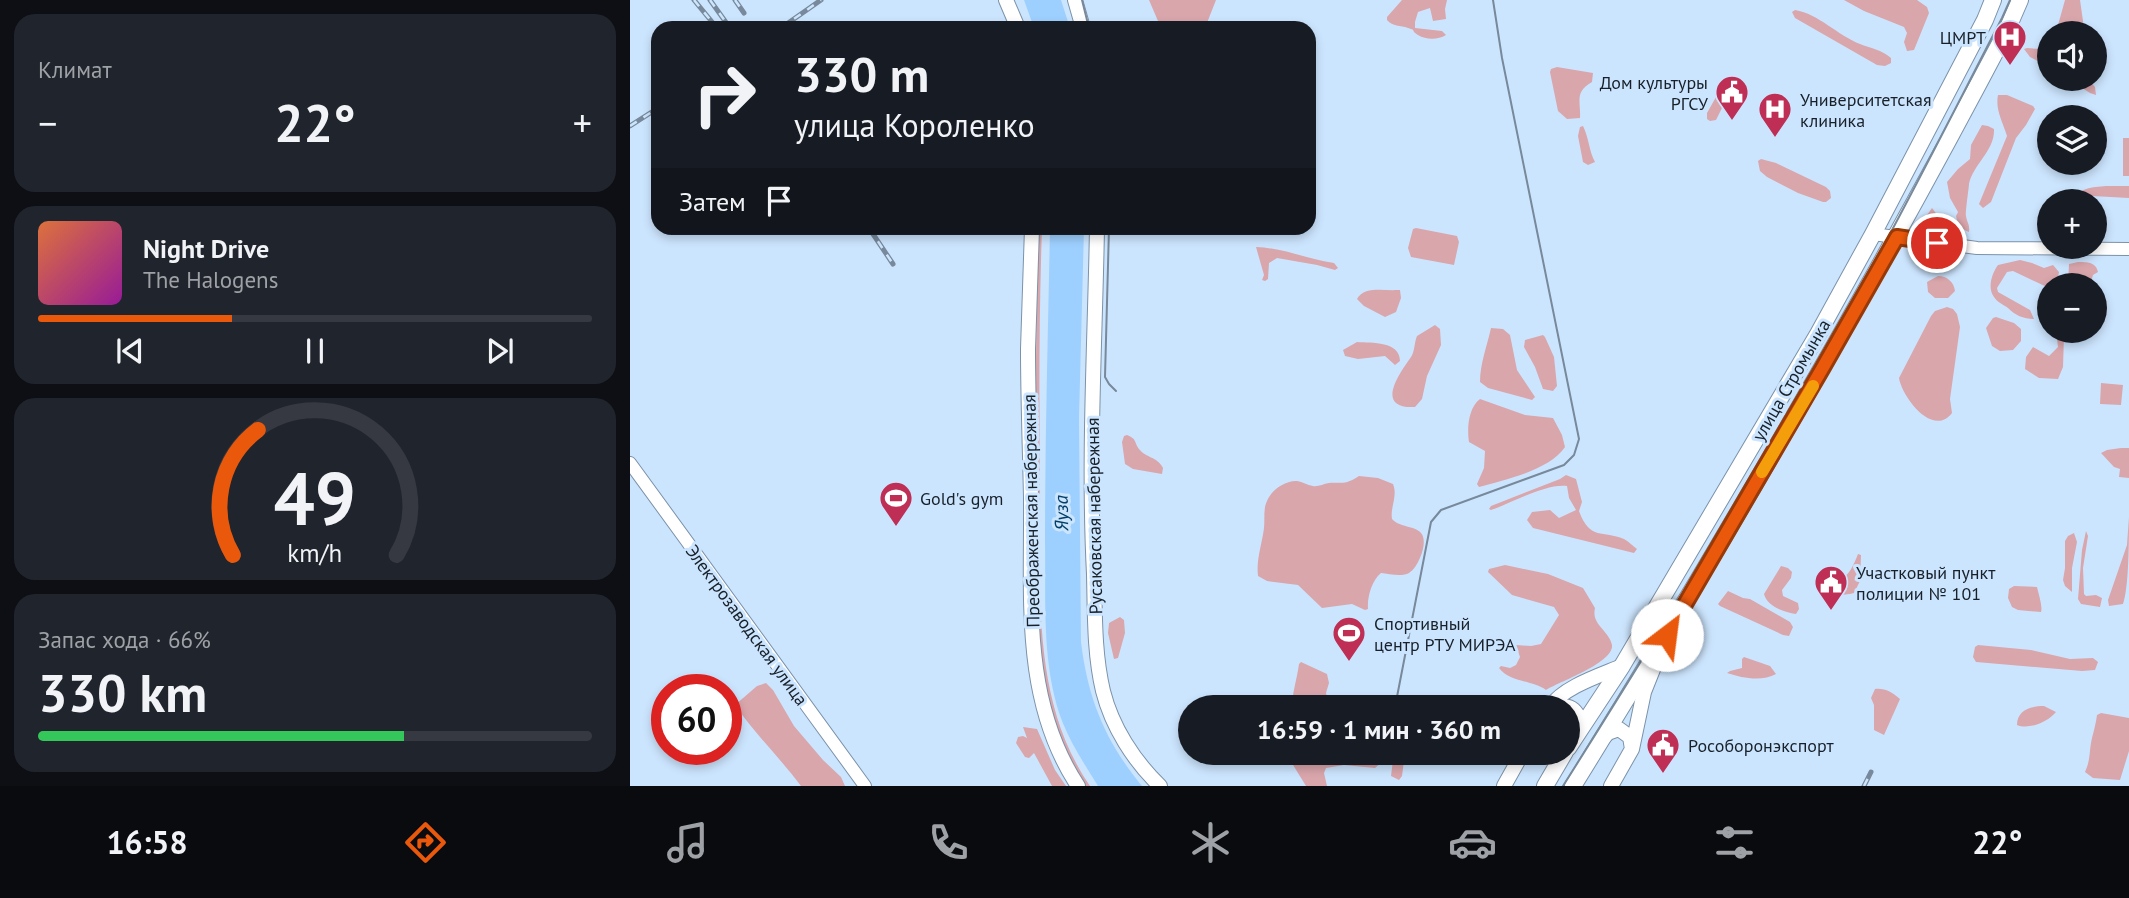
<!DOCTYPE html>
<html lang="ru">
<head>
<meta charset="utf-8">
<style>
  :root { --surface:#171b24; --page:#20242c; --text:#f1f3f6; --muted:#9ea1a6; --line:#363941; --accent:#ea580c }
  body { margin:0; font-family:"PT Sans",sans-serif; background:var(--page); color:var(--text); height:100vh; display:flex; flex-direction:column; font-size:26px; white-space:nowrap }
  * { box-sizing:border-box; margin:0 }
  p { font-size:23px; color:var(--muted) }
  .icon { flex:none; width:38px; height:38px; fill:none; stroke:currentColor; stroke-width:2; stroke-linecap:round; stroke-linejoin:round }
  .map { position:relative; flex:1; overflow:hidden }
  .side { display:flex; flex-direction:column; gap:14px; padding:14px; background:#0d0f14; width:630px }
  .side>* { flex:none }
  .top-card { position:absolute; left:21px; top:21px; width:665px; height:214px; border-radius:21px; box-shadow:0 4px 10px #0003; background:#171b24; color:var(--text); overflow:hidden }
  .tools { position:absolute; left:1407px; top:21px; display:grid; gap:14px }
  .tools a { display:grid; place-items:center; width:70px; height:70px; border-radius:50%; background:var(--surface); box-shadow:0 4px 10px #0003; font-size:35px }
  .speed { position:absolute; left:21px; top:674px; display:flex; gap:14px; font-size:35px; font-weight:700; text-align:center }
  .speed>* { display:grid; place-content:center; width:91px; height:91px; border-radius:50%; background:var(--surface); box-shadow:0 4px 10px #0003; line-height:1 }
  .speed .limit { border:10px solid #d22; background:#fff; color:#111 }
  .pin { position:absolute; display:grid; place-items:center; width:60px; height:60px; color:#fff; margin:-30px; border:4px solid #fff; border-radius:50%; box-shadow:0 2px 7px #0007 }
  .me { position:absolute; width:77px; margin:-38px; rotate:30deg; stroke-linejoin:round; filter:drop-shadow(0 0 5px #0008) }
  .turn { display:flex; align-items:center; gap:24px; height:147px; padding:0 28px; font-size:32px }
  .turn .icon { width:91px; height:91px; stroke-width:2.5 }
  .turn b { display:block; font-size:49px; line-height:60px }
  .then { display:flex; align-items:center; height:66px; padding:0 28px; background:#0003; gap:14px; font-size:26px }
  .big { font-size:52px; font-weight:600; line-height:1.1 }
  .side .tile { flex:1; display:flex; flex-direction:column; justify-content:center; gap:10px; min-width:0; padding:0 24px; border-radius:21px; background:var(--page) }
  .side .dial { align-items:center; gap:0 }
  .dial svg { height:182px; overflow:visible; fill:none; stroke:var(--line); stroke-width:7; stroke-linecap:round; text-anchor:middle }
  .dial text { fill:var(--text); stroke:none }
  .song { display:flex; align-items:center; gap:21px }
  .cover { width:84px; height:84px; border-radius:10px; background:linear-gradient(135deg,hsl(20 70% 55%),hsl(300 70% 35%)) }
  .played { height:7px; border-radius:4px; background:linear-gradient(90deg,var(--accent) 35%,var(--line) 35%) }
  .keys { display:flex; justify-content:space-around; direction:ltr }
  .heat { display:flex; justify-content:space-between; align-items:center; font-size:38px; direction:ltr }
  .charge { height:10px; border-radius:5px; background:linear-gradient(90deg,#34c759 66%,var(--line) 0) }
  .trip { position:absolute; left:548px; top:695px; width:402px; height:70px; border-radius:35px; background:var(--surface); box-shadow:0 4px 10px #0003; font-weight:600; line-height:70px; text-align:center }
  .tab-bar { display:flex; height:112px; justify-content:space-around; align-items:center; background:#090b0e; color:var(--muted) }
  .tab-bar .icon { width:49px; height:49px }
  .tab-bar .active { color:var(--accent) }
  .tab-bar b { font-size:32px; color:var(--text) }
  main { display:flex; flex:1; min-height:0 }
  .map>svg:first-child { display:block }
</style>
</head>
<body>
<main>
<section class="side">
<div class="tile"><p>Климат</p>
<div class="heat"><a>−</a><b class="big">22°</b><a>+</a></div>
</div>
<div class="tile">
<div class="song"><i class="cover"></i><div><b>Night Drive</b><p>The Halogens</p></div></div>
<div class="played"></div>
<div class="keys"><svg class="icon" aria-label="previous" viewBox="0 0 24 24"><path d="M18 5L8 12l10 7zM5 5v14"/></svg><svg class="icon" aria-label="pause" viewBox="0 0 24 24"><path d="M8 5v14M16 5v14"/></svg><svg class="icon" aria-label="next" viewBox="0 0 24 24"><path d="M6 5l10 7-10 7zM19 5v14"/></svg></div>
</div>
<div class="tile dial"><svg viewBox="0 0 100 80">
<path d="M14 69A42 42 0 1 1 86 69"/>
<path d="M14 69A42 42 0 0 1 25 14" stroke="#ea580c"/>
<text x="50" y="56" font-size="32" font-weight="700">49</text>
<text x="50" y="72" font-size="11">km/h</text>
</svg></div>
<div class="tile"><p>Запас хода · 66%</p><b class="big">330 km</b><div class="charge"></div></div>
</section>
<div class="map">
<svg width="1499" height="786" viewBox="0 0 1499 786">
  <rect width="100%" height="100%" fill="#cce5fe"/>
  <path fill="#d9a6ac" d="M519 0H586L575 28H531Z
    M772 0H817L815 9 816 19 803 21 800 8 788 12 785 22V28L812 31 816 35C808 40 796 40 788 35 779 29 788 31 778 28 770 25 763 27 757 20V17Z
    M1214 0H1287L1297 7 1299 13 1284 50 1277 51 1274 42 1277 33 1274 27 1234 11Z
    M1435 0H1450L1454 28 1442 29 1436 33H1422L1428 25Z
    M1165 10C1189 14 1207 35 1230 44 1240 48 1252 50 1261 58V63L1255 66 1247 65 1165 18 1162 12Z
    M1397 48 1410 49 1419 55V67L1400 57 1394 49Z
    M927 67 963 73 962 82C944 92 951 102 950 118L937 119 928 111 920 72 921 69Z
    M1438 79H1458L1465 87 1466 95 1460 93Z
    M1090 95 1095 98V102L1086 120 1080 121 1077 119V113L1086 97Z
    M1368 95H1377L1403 106 1405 109 1396 125 1386 138 1361 202 1353 208 1349 204 1377 136C1373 122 1365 110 1368 95Z
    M1352 125 1358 126 1364 129C1365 151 1343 164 1339 184 1339 187 1335 214 1336 216 1337 223 1340 224 1339 232 1331 229 1328 225 1326 216L1328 212 1320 198 1317 182 1328 169 1340 159 1341 145Z
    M953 126C959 138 959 151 965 162L958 165 953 162 948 136 950 127Z
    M1493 138H1499V176H1493Z
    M1131 159 1146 163 1196 187 1200 191 1201 198 1196 202H1193L1168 193 1137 177 1130 171 1128 161Z
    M1476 186H1499V198L1462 196 1456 201H1442C1449 188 1462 187 1476 186Z
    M1302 208 1308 216 1316 219 1318 229H1308L1302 227 1297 215Z
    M409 228H412C409 314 409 401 410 488 411 588 400 699 460 786H456C397 699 408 587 406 487 405 401 406 314 409 228Z
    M786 228 827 236 829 242 824 265 781 257 778 248 783 229Z
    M626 247C653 248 677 259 704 263L708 268 705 270 687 265 647 258 639 263 638 279 635 281 632 280 634 275Z
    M1390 260 1402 263 1414 268 1423 265 1429 272 1426 285H1419V288L1383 271 1377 272 1367 288 1368 292 1400 310 1404 319C1393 319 1385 315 1378 308 1374 305 1367 302 1364 297 1357 288 1362 273 1368 265Z
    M1448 262C1457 262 1466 262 1468 272L1463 275 1460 285H1438L1439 264Z
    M1308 276C1317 276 1324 282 1325 291L1318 298H1305L1298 292 1297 282Z
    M767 290H770L771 298 766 312 755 317 734 306 727 299C734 286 754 291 767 290Z
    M1317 307 1323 309 1327 314 1330 327 1320 399 1322 413C1303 438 1272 397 1269 378L1301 316 1305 311Z
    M1366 317 1384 323 1391 329V341L1383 350 1370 351 1362 346 1356 328 1363 318Z
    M805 325 810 329 811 345 797 376 792 399 785 407C744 409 769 374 781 357 785 351 784 343 787 336Z
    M861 328 873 329 880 335 887 370 905 397 902 400 858 388 850 382C850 364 857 346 861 328Z
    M1426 331H1430L1434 335 1433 367 1428 379 1409 378 1395 369 1396 357 1403 347 1419 356 1428 347Z
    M913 335 915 337 924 357 927 386 923 391 913 389 905 367 894 347 895 340Z
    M727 342C742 343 770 341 770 361L765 365 755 356 728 359 715 356 713 350Z
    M1471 383 1493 385 1491 405 1470 404Z
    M850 399 895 415 923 418 932 435 935 447C920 470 874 480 849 487L847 484 854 468 855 451 839 442C837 429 838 408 850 399Z
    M497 435C507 439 504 442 509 449 516 458 528 457 533 468L532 474 503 469 495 464 492 442 494 436Z
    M1491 448H1499V478L1489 477 1490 469 1484 467 1471 453 1477 450Z
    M936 475 946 479 952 502 949 511C960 541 973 530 994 539 998 541 1003 546 1007 549L1004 553 903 528 897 520 902 512 920 510 929 518 946 510 939 498 937 486C917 483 881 503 861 510L859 509 861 506 930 479Z
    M729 476 748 478 763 484C768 496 760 507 762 519 770 528 784 525 791 533 799 542 788 568 779 573 772 577 759 574 751 573 742 580 737 597 738 609L735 610 722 604 692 608 668 585 637 581 628 576C626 560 632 544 634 528 635 519 633 509 637 501 641 490 656 480 667 481 673 482 677 485 683 486 688 487 693 484 699 483 714 482 715 485 729 476Z
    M1499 517C1499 538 1499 588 1493 604L1479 606 1478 600 1497 545Z
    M1456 531 1458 536 1453 568 1454 594 1456 596 1466 595 1472 598 1470 607 1451 604 1448 599 1452 550Z
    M1444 533 1447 542 1442 568V592L1435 586 1433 580 1435 568V541L1438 536Z
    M1228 554 1231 555 1230 581 1224 593C1214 596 1195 596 1187 588 1210 570 1213 592 1228 554Z
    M875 565 918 574 953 588 965 608C961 625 979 630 982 645 984 663 928 682 916 690 902 680 879 682 869 668L871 666 880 668 886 665 890 657 886 645 901 646 911 644 929 615 924 607 882 595 858 572 859 569Z
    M1151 566 1158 568 1162 572 1161 578 1152 590 1153 596 1168 603 1169 609 1166 614C1153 612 1137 606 1134 594Z
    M1384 586 1407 587C1408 592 1413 607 1411 612L1388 610 1382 607 1378 598 1379 589Z
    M1098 591 1113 598 1120 599 1160 622 1163 627 1159 636 1153 635 1090 606 1088 604Z
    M490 617 494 620 495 633 488 658 484 659 478 633 479 623Z
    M1348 645 1401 650 1440 659 1463 658 1468 662 1465 670 1452 671 1346 662 1343 657 1345 647Z
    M1114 657 1140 666 1146 674C1132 682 1112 678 1097 673L1100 671 1112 668V659Z
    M671 662 697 674 699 683 696 693 699 707H662C662 693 667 679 669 664Z
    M136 683 143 690 164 726 193 760 211 777 215 786H171C150 758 125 734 105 705L127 686Z
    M1245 689C1255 688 1262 692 1270 699L1254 735 1244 730V705L1241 698Z
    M1414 706 1426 712C1418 722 1399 730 1387 725 1387 710 1401 706 1414 706Z
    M1471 713 1499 718V751L1490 780 1463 778 1455 772C1461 759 1459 750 1462 738 1464 730 1466 723 1467 715Z
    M393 727 407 729 425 770 436 786H422L404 753 399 758 395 757 386 743 388 737 393 736 397 738Z
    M764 752 775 753 772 776 769 780 761 776Z
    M752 753V762L745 768 714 765 696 768 694 773 697 786H676L660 760V757L672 753Z"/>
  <path fill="#9ed0ff" d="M394 0H431L440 28H404Z
    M420 228H454L449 418 451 642C458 699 475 741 512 786H468C455 765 441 744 432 721 411 664 416 601 415 541 415 437 418 332 420 228Z"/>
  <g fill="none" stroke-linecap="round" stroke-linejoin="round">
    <defs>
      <path id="tertiary" d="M1243 234 1347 248 1499 249
        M0 463 235 786"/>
      <path id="secondary" d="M376 0 388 28
        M445 0 453 28
        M402 228C401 268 399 309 398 349 398 399 400 449 401 498 402 597 391 700 448 786
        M467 228C465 343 458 459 464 574 465 613 464 653 473 691 482 727 504 761 530 786
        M920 707C933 687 971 675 992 666
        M930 707C943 704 947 713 953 724
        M973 738 978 733 989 729 1000 737 1002 749
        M874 786 893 752
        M981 786 1002 749 1014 692 1030 652"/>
      <path id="primary" d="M938 748 992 666 1188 334 1243 234 1355 20 1363 0
        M915 786 935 752
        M943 786C1096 539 1242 287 1377 30L1390 0"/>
    </defs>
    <use href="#tertiary" stroke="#7b92a9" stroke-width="14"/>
    <use href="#secondary" stroke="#7b92a9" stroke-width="16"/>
    <use href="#primary" stroke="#7b92a9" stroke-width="18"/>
    <use href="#tertiary" stroke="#fff" stroke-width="12"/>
    <use href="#secondary" stroke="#fff" stroke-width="14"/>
    <use href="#primary" stroke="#fff" stroke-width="16"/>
    <path stroke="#77899a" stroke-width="2" d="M452 0 459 28
      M479 228 475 377 479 384 486 391
      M765 707 801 522 811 510 934 465 944 455 949 439 872 58 863 0
      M933 786C1040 616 1146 444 1242 267 1287 185 1329 101 1372 18L1380 0"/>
    <defs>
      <path id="rail" d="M64 0 87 28
        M80 0 100 28
        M105 0 114 13
        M151 28 191 0
        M0 126 28 108
        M239 228 263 264
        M1234 786 1241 772"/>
    </defs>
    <use href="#rail" stroke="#77899a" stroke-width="5"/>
    <use href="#rail" stroke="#cce5fe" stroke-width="2.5" stroke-dasharray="8" stroke-linecap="butt"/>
  </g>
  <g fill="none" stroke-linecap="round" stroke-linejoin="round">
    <defs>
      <path id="route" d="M1037 635 1192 369 1267 237 1307 243"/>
    </defs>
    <use href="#route" stroke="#983908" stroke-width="18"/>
    <use href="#route" stroke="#ea580c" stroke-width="12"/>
    <path stroke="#f59e0b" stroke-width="12" d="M1132 472 1183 386"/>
  </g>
  <defs>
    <symbol id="hospital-pin" viewBox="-11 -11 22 30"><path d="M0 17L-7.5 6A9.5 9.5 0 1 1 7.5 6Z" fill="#be2e55" stroke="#cce5fe"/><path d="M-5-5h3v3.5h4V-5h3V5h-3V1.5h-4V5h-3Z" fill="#fff"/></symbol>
    <symbol id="civic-pin" viewBox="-11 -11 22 30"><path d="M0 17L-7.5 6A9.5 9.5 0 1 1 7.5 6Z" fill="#be2e55" stroke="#cce5fe"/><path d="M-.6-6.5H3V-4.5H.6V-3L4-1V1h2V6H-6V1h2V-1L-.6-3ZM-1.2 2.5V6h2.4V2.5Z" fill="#fff"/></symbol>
    <symbol id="stadium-pin" viewBox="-11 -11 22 30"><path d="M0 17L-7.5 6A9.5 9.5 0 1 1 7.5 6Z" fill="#be2e55" stroke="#cce5fe"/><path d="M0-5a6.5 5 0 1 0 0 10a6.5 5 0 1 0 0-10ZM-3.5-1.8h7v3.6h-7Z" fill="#fff"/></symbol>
  </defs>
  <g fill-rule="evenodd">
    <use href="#hospital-pin" x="1361" y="18" width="38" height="52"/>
    <use href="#civic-pin" x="1083" y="73" width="38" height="52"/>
    <use href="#hospital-pin" x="1126" y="90" width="38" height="52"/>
    <use href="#stadium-pin" x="247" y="479" width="38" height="52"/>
    <use href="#civic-pin" x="1182" y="563" width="38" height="52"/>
    <use href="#stadium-pin" x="700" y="614" width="38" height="52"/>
    <use href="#civic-pin" x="1014" y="726" width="38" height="52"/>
  </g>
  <g text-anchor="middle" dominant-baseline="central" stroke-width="6" stroke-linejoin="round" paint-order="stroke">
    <g font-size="18" fill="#18212a" stroke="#cce5fe" text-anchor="start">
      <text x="1356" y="37" text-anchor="end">ЦМРТ</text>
      <text x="1078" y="82" text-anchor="end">Дом культуры<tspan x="1078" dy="21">РГСУ</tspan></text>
      <text x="1170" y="99">Университетская<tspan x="1170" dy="21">клиника</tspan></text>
      <text x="290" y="498">Gold's gym</text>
      <text x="1226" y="572">Участковый пункт<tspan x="1226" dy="21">полиции № 101</tspan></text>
      <text x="744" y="623">Спортивный<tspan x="744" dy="21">центр РТУ МИРЭА</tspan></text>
      <text x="1058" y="745">Рособоронэкспорт</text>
    </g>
    <g font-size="18" fill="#18212a" stroke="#cce5fe">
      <text transform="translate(1161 380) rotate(-60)">улица Стромынка</text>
      <text transform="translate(401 511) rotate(-91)">Преображенская набережная</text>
      <text transform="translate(464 516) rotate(-91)">Русаковская набережная</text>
      <text transform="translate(117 625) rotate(54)">Электрозаводская улица</text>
    </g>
    <g font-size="19" font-style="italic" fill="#033e68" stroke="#cce5fe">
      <text transform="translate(431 513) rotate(-91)">Яуза</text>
    </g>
  </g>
</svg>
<div class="tools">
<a><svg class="icon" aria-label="sound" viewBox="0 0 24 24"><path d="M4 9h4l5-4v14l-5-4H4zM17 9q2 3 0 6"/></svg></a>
<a><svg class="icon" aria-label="layers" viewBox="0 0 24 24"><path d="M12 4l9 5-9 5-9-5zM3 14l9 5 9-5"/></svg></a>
<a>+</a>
<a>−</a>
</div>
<div class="speed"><div class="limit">60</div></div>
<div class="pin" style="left:1307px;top:243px;background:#d93025"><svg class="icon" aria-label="arrive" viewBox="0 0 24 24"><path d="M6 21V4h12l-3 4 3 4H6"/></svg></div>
<svg class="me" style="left:1037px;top:635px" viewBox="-20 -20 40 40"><circle r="19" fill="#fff"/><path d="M0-13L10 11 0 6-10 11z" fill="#ea580c"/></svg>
<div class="trip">16:59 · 1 мин · 360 m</div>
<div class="top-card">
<div class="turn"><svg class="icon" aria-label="right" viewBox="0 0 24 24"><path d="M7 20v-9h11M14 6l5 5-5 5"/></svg><div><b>330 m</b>улица Короленко</div></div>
<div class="then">Затем<svg class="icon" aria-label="arrive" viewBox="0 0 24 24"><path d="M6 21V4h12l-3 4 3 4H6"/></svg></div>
</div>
</div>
</main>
<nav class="tab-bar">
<b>16:58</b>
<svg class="icon active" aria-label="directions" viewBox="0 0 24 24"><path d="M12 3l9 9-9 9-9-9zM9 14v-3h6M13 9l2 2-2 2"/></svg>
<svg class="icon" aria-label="music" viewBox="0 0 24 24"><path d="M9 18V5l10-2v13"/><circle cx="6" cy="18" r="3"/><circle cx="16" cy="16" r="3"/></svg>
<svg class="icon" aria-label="phone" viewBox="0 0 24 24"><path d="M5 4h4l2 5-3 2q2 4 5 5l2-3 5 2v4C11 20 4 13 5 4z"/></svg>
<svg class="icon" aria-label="climate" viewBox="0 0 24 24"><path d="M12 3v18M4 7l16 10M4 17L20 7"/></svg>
<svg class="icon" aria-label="car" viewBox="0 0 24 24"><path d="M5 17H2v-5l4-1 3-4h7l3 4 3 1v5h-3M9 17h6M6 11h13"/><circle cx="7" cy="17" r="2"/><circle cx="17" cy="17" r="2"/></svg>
<svg class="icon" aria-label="filters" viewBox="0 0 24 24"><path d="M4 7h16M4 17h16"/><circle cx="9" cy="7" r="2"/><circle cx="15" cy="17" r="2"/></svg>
<b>22°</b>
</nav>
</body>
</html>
